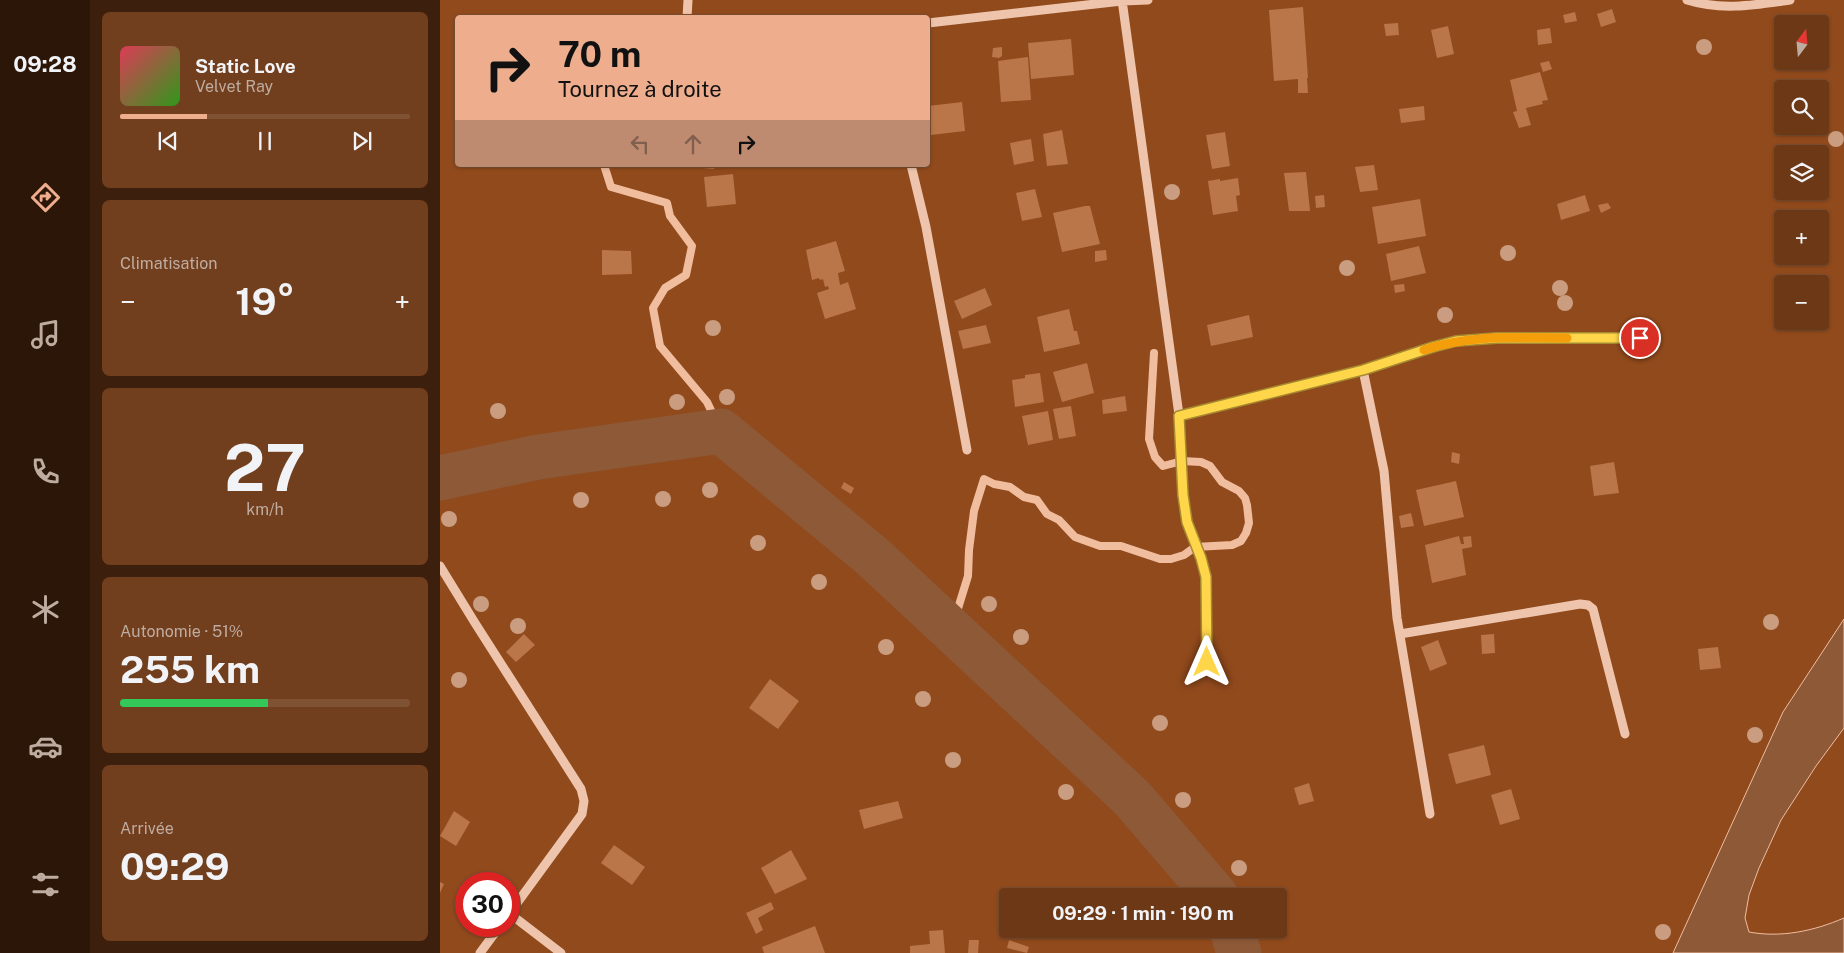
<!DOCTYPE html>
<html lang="fr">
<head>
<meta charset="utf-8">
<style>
  :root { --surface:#6d3815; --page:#723f1e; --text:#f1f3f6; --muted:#bfaca0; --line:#7f5234; --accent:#eead8d }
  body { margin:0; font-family:"Public Sans",sans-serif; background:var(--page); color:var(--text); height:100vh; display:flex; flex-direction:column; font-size:19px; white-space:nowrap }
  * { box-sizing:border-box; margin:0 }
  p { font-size:16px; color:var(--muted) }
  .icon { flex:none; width:28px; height:28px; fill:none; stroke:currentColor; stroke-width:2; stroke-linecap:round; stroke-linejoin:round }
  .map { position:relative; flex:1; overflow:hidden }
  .side { display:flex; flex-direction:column; gap:12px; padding:12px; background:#3c1f0c; width:350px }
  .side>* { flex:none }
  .guide { position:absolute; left:15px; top:15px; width:475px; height:152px; border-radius:5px; box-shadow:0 1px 4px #0004,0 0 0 1px var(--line); background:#eead8d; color:#111; overflow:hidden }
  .needle { width:32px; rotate:16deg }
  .controls { position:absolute; left:1334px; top:15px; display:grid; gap:10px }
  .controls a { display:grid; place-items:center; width:55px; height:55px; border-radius:5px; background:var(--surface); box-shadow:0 1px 4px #0004,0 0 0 1px var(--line); font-size:25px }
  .speed { position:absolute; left:15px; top:872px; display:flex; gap:10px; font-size:25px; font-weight:700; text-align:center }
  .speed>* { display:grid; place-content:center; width:65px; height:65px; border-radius:50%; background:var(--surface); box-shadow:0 1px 4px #0004,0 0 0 1px var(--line); line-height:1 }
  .speed .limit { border:8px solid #d22; background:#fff; color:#111 }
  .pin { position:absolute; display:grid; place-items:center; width:42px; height:42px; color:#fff; margin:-21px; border:2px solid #fff; border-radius:50%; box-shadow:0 1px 5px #0007 }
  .me { position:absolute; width:55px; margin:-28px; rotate:0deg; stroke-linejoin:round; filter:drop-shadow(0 0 4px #0008) }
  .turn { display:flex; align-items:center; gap:18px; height:105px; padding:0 20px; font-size:22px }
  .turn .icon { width:65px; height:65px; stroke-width:2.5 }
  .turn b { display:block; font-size:35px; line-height:42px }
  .lanes { display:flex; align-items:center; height:48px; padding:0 20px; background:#0003; justify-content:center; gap:25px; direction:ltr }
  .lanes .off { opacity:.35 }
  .big { font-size:38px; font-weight:700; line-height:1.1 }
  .side .widget { flex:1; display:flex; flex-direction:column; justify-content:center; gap:8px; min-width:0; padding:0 18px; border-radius:8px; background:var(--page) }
  .side .dial { align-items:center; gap:0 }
  .dial b { font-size:65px; line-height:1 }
  .song { display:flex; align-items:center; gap:15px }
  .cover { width:60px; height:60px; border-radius:8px; background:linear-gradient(135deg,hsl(350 70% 55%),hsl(110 70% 35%)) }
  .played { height:5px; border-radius:2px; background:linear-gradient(90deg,var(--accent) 30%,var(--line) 30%) }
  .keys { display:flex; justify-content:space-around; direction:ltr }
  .heat { display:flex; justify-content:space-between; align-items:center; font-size:28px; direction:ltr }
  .charge { height:8px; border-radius:4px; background:linear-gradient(90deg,#34c759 51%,var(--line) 0) }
  .trip { position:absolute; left:559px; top:888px; width:288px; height:50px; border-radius:5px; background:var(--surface); box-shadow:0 1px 4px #0004,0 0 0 1px var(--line); font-weight:700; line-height:50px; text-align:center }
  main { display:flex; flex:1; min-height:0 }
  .dock { display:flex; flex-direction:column; width:90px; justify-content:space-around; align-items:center; background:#2c1608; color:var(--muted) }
  .dock .icon { width:35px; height:35px }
  .dock .on { color:var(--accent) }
  .dock b { font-size:22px; color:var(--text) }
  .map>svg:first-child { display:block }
</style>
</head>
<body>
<main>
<nav class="dock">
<b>09:28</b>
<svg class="icon on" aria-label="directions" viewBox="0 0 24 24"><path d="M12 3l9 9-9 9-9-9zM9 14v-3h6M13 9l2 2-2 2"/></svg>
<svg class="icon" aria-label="music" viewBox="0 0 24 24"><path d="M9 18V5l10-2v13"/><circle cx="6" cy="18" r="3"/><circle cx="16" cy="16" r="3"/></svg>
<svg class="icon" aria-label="phone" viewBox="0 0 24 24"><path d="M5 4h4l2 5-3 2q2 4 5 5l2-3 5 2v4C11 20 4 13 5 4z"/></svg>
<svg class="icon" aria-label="climate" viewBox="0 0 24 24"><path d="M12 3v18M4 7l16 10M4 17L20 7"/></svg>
<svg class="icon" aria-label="car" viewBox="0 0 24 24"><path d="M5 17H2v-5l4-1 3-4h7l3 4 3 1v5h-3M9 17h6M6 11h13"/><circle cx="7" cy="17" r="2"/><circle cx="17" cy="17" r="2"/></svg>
<svg class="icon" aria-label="filters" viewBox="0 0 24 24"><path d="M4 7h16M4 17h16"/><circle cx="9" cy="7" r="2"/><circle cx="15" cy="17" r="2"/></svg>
</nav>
<section class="side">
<div class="widget">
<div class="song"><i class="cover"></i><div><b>Static Love</b><p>Velvet Ray</p></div></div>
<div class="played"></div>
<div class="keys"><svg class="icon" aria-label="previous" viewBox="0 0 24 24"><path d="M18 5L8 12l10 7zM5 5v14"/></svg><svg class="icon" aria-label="pause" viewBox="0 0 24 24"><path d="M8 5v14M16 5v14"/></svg><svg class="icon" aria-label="next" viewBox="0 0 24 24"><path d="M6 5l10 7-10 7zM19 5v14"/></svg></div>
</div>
<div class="widget"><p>Climatisation</p>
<div class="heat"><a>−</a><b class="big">19°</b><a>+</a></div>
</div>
<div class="widget dial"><b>27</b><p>km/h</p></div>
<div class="widget"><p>Autonomie · 51%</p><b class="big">255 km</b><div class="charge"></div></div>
<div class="widget"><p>Arrivée</p><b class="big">09:29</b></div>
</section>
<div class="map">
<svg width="1404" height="953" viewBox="0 0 1404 953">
  <rect width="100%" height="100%" fill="#914a1c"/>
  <path fill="#8d5937" stroke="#f0bd9f" d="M1404 619V728L1376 766 1341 820 1319 868 1309 895 1305 918 1309 932C1341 938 1374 931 1404 918V953H1233L1343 712Z"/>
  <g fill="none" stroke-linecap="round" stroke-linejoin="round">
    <path stroke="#f0bd9f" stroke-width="8" d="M164 165 171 187 227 203 230 216 252 246 246 275 225 288 213 308 220 346 267 402 281 431
      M511 631 528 576 529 550 534 511 544 479 554 484 570 487 584 497 597 500 607 514 619 520 635 537 660 546H681L720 559H731L744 555 755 547 792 545 801 541 806 533 809 523 807 505 805 498 799 491 782 482 770 466 761 462 742 461 723 466 715 457 709 439 714 353"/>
    <path stroke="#8d5937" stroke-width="45" d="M0 478 98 457 281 431 433 557 692 798 776 896
      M792 929 799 953"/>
  </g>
  <path fill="#ba7549" d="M863 7 868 78H867L868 93H858V79L834 81 829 10Z
    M1172 9 1176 22 1161 27 1157 14Z
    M1135 12 1137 21 1125 23 1123 15Z
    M958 23 959 35 946 36 944 24Z
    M1008 26 1014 54 997 58 991 30Z
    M1110 28 1112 43 1098 45 1097 30Z
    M631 39 634 75 591 79 588 43Z
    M562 47V56L559 58 552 57 553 48Z
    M588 57 591 100 561 102 558 61Z
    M1109 61 1112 69 1103 72 1100 63Z
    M1100 72 1108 100 1102 101 1103 104 1086 108 1091 125 1079 128 1073 112 1077 111 1070 80Z
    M522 102 525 131 491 135 488 106Z
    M984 106 985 120 961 123 959 109Z
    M622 130 628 164 607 166 603 134Z
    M785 132 790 166 772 169 766 135Z
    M591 139 594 161 574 165 570 143Z
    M264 165H275L274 169 263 168Z
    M934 165 938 190 920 192 915 167Z
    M866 172 870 211H849L844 173Z
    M293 174 296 204 267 207 264 177Z
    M798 178 800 195 796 196 798 211 773 215 768 181 780 179V181Z
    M595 189 602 217 582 221 576 193Z
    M884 195 885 207 876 208 875 196Z
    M1145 195 1150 211 1121 220 1117 204Z
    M980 199 986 236 938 244 932 207Z
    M1168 203 1171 208 1161 213 1158 205Z
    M645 206H650L660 244 622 252 613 213Z
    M396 241 405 271 398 273 400 285 408 282 416 309 385 319 377 293 389 289 388 286 385 287 383 279 380 280 379 278 372 280 366 250Z
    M979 246 986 273 951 281 946 254Z
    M162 250 191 251 192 274 162 275Z
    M666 250 667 260 655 262V251Z
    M964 284 965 291 955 293 954 285Z
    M545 288 552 305 522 319 514 301Z
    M629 309 634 331H637L640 344 604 352 597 317Z
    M809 315 813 337 771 346 767 325Z
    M546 325 551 343 523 349 518 331Z
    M647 363 654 393 622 402 613 372Z
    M600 373 604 402 575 407 572 380 585 378V375Z
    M685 396 687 411 663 414 662 400Z
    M631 406 636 436 619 439 613 409Z
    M608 411 613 440 588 445 582 416Z
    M1012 452 1020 454 1019 464 1011 462Z
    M1174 462 1179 493 1154 496 1150 466Z
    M1016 481 1024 517 984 526 976 490Z
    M404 482 414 488 411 494 401 488Z
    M971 513 974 526 961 528 959 516Z
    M1019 536 1021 544H1024L1023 537 1031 536 1032 547 1022 549 1026 575 992 583 985 545Z
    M84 634 95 645 76 662 66 652Z
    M1054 634 1055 653 1042 654 1041 635Z
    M998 640 1007 664 990 671 981 647Z
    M1278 647 1281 668 1260 670 1258 649Z
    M330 679 359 701 338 729 309 708Z
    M1044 745 1051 775 1016 784 1008 754Z
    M869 783 874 801 859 805 854 788Z
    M1071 789 1080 819 1060 825 1051 795Z
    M458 801 463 818 424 829 419 810Z
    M14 811 30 822 16 846 0 836Z
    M174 845 205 867 192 885 161 863Z
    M351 850 367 879 335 894 321 868Z
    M0 882 4 884 0 893Z
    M331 902 334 909 318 918 323 930 316 934 306 913Z
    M375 926 385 953H324L322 947Z
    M503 930 505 953H470V946L490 944 489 931Z
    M529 940H539L538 953H528Z
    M569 940 589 947 587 953 567 948Z"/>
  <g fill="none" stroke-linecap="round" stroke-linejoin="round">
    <path stroke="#eec5ac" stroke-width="9" d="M682 0 739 415 743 495 747 522 761 558 766 577 767 662
      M1247 0C1282 11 1315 5 1350 0
      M247 18 248 0
      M488 23 682 1 708 0
      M471 165 486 227 527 450
      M923 370 944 471 957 618 990 814
      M739 415 923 370 993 347 1016 341 1057 338H1200
      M0 566 35 623 141 789 144 801 142 814 69 914
      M960 634 1140 604 1148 605 1153 609 1185 734
      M69 913 121 953
      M40 953 60 926"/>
  </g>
  <g fill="#cb9d80">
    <circle cx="1264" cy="47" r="8"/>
    <circle cx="1396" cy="139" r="8"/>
    <circle cx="732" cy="192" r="8"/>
    <circle cx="1068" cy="253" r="8"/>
    <circle cx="907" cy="268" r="8"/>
    <circle cx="1120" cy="288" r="8"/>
    <circle cx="1125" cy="303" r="8"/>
    <circle cx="1005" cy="315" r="8"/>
    <circle cx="273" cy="328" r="8"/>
    <circle cx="287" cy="397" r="8"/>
    <circle cx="237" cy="402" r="8"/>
    <circle cx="58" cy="411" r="8"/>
    <circle cx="270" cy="490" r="8"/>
    <circle cx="223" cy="499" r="8"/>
    <circle cx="141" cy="500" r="8"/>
    <circle cx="9" cy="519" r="8"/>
    <circle cx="318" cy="543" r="8"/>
    <circle cx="379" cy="582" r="8"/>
    <circle cx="41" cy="604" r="8"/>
    <circle cx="549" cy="604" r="8"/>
    <circle cx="1331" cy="622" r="8"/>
    <circle cx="78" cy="626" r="8"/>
    <circle cx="581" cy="637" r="8"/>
    <circle cx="446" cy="647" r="8"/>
    <circle cx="19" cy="680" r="8"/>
    <circle cx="483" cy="699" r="8"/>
    <circle cx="720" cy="723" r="8"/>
    <circle cx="1315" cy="735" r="8"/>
    <circle cx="513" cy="760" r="8"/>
    <circle cx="626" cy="792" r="8"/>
    <circle cx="743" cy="800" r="8"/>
    <circle cx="799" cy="868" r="8"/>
    <circle cx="1223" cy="932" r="8"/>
  </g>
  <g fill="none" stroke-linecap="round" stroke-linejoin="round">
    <defs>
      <path id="route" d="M767 662 766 577 761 558 747 522 743 495 739 416 923 370 993 347 1016 341 1057 338H1200"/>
    </defs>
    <use href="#route" stroke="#a68a30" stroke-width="12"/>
    <use href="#route" stroke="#ffd54a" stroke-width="9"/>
    <path stroke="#f59e0b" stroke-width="9" d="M984 350C1030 334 1079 338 1127 338"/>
  </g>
</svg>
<div class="controls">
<a><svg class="needle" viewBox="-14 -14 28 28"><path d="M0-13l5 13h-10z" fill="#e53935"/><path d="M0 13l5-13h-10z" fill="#bfaca0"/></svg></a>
<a><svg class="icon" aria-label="search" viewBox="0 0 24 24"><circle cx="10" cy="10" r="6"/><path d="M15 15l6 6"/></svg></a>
<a><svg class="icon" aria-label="layers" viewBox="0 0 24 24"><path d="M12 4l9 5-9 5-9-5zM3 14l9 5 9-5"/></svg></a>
<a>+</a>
<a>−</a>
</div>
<div class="speed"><div class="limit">30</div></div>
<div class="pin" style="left:1200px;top:338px;background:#d93025"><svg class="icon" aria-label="arrive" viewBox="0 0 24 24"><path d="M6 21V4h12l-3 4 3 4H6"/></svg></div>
<svg class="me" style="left:767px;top:662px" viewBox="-20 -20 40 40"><path d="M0-17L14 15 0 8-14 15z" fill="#ffd54a" stroke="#fff" stroke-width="4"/></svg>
<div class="trip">09:29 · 1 min · 190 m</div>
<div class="guide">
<div class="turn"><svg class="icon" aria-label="right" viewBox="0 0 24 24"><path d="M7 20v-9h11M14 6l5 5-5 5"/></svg><div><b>70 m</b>Tournez à droite</div></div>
<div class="lanes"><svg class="icon off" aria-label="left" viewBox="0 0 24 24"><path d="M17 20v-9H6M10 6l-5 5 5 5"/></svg><svg class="icon off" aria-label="ahead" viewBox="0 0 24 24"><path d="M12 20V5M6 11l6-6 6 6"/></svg><svg class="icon" aria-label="right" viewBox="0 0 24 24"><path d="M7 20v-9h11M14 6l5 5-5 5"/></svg></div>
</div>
</div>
</main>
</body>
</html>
